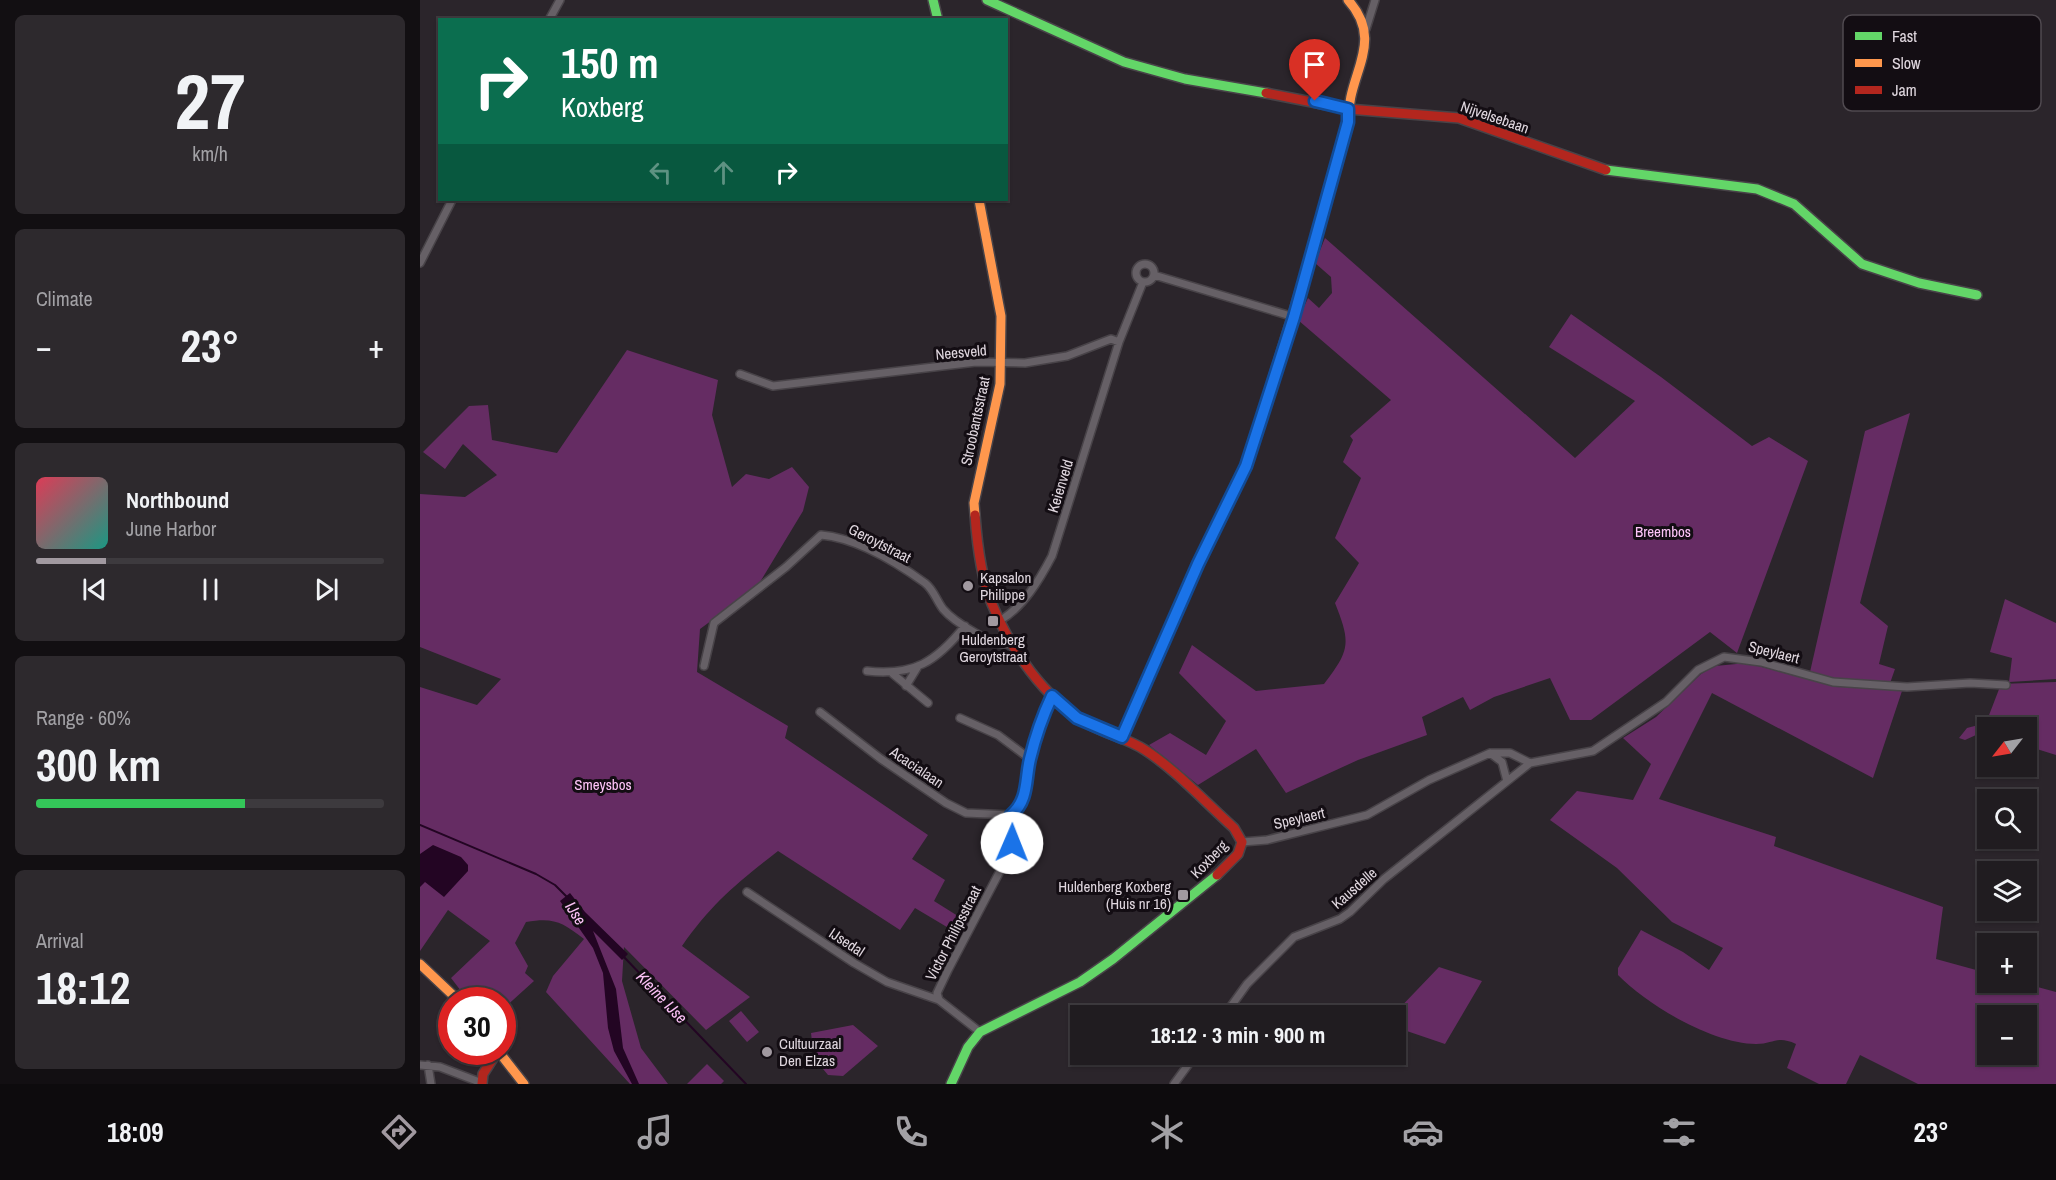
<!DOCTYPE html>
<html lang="en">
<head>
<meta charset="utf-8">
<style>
  :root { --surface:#201c20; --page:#2d292d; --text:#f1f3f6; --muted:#a2a1a5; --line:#3d3a3e; --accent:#a199a0 }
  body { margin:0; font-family:"Archivo Narrow",sans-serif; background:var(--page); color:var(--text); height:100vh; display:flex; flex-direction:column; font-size:22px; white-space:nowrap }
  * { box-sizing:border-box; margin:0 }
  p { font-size:20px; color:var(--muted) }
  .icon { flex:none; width:33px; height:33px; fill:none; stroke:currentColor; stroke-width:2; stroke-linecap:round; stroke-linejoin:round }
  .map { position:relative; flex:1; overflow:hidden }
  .details { display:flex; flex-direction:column; gap:15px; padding:15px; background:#120f12; width:420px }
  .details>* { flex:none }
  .hud { position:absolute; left:18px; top:18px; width:570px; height:183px; border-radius:0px; box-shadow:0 2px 4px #0004,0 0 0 2px var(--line); background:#0b6e4f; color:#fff; overflow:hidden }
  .needle { width:39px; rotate:239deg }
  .fabs { position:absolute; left:1557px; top:717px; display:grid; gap:12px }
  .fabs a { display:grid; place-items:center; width:60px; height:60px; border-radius:0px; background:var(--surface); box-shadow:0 2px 4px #0004,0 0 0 2px var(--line); font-size:30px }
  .speed { position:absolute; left:18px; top:987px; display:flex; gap:12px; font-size:30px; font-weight:700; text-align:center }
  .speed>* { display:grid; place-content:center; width:78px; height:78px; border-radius:50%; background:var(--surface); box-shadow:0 2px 4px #0004,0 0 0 2px var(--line); line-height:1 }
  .speed .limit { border:9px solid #d22; background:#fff; color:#111 }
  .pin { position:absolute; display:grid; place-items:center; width:51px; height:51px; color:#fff; margin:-62px -26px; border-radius:50% 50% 50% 0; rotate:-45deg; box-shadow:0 0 6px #0007 }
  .pin .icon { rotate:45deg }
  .me { position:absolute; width:66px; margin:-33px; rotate:1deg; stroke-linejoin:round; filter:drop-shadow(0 0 4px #0008) }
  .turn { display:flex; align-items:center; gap:21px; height:126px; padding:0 24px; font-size:27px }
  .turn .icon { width:78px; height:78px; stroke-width:2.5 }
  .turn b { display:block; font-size:42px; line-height:51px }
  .lanes { display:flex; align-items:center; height:57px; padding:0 24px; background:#0003; justify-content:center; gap:30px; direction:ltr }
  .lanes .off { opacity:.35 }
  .big { font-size:45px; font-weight:700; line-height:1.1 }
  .details .card { flex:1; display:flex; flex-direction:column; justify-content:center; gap:9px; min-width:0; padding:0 21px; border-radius:9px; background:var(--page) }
  .details .dial { align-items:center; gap:0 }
  .dial b { font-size:78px; line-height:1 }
  .song { display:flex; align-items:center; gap:18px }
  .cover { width:72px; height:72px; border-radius:9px; background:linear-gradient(135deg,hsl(350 70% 55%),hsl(170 70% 35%)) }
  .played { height:6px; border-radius:3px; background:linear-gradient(90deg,var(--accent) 20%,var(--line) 20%) }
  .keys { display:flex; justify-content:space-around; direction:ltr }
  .heat { display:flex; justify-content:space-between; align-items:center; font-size:33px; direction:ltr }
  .charge { height:9px; border-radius:4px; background:linear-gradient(90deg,#34c759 60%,var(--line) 0) }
  .trip { position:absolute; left:650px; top:1005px; width:336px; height:60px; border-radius:0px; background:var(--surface); box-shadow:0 2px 4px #0004,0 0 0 2px var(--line); font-weight:700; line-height:60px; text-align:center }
  .tab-bar { display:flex; height:96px; justify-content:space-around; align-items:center; background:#0d0b0d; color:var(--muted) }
  .tab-bar .icon { width:42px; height:42px }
  .tab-bar .active { color:var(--accent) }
  .tab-bar b { font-size:27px; color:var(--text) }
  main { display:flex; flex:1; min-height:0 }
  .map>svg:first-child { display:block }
</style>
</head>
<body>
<main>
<section class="details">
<div class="card dial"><b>27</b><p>km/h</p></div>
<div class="card"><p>Climate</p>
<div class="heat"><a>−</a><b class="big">23°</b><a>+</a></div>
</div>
<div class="card">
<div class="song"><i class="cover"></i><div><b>Northbound</b><p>June Harbor</p></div></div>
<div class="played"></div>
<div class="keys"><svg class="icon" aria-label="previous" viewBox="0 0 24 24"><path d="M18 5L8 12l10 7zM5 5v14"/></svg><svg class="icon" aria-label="pause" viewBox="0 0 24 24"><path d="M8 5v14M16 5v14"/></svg><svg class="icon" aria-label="next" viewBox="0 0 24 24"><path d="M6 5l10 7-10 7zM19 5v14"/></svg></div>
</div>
<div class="card"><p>Range · 60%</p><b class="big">300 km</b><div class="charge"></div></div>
<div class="card"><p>Arrival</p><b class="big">18:12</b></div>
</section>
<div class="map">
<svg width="1636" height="1084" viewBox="0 0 1636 1084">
  <rect width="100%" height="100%" fill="#2b252b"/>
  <path fill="#652c63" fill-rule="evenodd" d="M905 238 1155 458 1215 401 1129 347 1151 314 1241 377 1332 446 1349 437 1388 461 1317 653 1290 632 1171 720H1150L1130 678 1074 697 1050 710 1043 697 1002 717 1007 735 938 760 866 793 836 749 778 785 729 745 750 733 786 755 806 721 759 673 772 645 836 691 904 684C930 650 931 643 915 603L939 563 915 538 941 478 923 462 933 440 930 436 971 400 878 320 888 298 899 308 912 293 911 277 895 263Z
    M207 350 298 380 292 415 312 487 326 474 349 479 372 467 389 487 383 511 337 587 280 629 277 672 368 726 365 738 508 835 492 859 525 880 514 901 549 923 542 936 495 908 480 930 358 851C317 883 292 903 262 946L330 997 286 1030 204 947 202 981 221 1048 248 1084H210L126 992 133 976 164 939C142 922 134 917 106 922L95 943 108 966 105 973 114 981 83 1009 82 1000H48L31 978 70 941 28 910 0 951V687L57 705 81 679 0 647V494L45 497 77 475 43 444 25 469 3 452 49 406 68 405 72 440 137 453Z
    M1490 413 1440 603 1468 626 1459 664 1475 669 1469 686 1439 684 1390 672 1445 431Z
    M1585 599 1636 623V679L1589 682 1592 658 1570 652Z
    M1327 663 1413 686 1482 691 1453 778 1292 693 1239 799 1356 837 1354 846 1523 907 1516 959 1567 973 1568 982 1603 983 1636 992V1084H1498L1440 1055 1426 1084H1399L1367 1068 1376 1044C1357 1035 1354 1044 1336 1044 1293 1044 1227 1005 1198 975V968L1221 930 1263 952 1289 970 1303 948 1252 922 1197 868 1130 820 1157 791 1213 800 1231 764 1203 738 1236 717 1281 674 1295 666ZM1568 1016H1606V1054H1568Z
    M1636 682V755L1607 746 1606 728H1568L1567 737 1556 735 1545 740 1539 738 1547 728 1566 723 1581 684Z
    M1019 967 1062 981 1025 1044 975 1027V1016L973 1015Z
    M321 1011 339 1032 327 1042 309 1021Z
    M433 1025 458 1046 423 1076 408 1075 394 1058 391 1033Z
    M287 1064 304 1081 301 1084H267Z"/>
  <path fill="#230523" d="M13 845 41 857 48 865V871L24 897 5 882 0 887V854Z
    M150 893 165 912 208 954 202 960 173 931 196 989 203 1048 219 1084H212L194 1051 188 1028 183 973 173 948 140 901Z"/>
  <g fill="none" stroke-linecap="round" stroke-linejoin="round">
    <path stroke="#230523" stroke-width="2" d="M0 825 116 874 135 885 148 898
      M203 956 326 1084"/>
    <defs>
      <path id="street" d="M129 20 140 0
        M946 29 955 0
        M0 263 32 200
        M716 273a9 9 0 1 1 18 0a9 9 0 1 1-18 0Z
        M734 275 874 317
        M320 374 353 386 556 362 605 363 647 356 691 339 699 342
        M579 621C603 608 620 579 632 556L699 342 723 282
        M284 666 294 623 366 567 401 535C437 538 476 562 505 583 514 590 516 600 523 609 533 621 576 649 591 644
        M447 671C494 676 516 662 545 626
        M473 674 508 703
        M486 686 497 668
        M400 712 461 759 526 803 546 813 591 815
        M540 718 578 735 610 759
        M1087 781 1082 762 1070 753H1090L1110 763 1173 751 1246 702 1278 670 1304 657 1341 662 1413 682 1487 687 1550 683 1586 685
        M591 815C609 800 605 779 610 759 615 738 623 715 632 696
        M822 842 847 840 947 815 1009 780 1070 753
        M327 892 434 963 467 982 519 1000 560 1032
        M519 1000 517 993 528 970 589 854 595 831 591 815
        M804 1016 827 984 874 937 920 919 930 912 964 879 1110 763
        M0 1065 20 1067 62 1083
        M8 1065 11 1084
        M754 1084 776 1054"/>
      <path id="fast" d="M513 0 518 20
        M567 0 704 62 765 79 846 93
        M1186 170 1337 189 1374 204 1442 264 1499 283 1557 295
        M531 1084 548 1047 560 1032 660 982 693 959 797 875"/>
      <path id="slow" d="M892 253 929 122C925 76 967 43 928 0
        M555 515 554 503 580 384 581 316 559 200
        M0 964 38 1000
        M79 1052 104 1084"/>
      <path id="jam" d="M846 93 928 109 1039 118 1186 170
        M555 515C557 543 561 578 572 604 591 650 624 698 667 723 685 734 707 738 725 750 756 770 786 803 814 828L822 842 818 854 797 875
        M701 737 778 564 826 466 892 253
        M62 1084 63 1074 77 1052"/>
    </defs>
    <use href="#street" stroke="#484348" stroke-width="10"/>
    <use href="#fast" stroke="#484348" stroke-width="12"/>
    <use href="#slow" stroke="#484348" stroke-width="12"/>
    <use href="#jam" stroke="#484348" stroke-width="12"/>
    <use href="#street" stroke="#666066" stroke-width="7"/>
    <use href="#fast" stroke="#63d668" stroke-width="9"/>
    <use href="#slow" stroke="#ff974d" stroke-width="9"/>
    <use href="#jam" stroke="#b3261e" stroke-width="9"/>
  </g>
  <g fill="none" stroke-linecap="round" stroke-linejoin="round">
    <defs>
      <path id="route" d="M592 843 595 831 591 815C609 800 605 779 610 759 615 738 623 715 632 696L657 718 702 737 778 564 826 466 874 317 928 122V109L895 101"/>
    </defs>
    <use href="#route" stroke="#114b97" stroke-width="15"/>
    <use href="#route" stroke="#1a73e8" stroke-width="10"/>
  </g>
  <g fill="#a199a0" stroke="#130d13" stroke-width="2">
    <circle cx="548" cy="586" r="6"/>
    <rect x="567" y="615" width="12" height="12" rx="3"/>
    <rect x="757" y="889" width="12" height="12" rx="3"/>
    <circle cx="347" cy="1052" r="6"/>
  </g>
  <g text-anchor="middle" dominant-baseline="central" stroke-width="6" stroke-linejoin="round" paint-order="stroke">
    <g font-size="15" fill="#e0d7df" stroke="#130d13">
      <text transform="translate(1075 117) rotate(19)">Nijvelsebaan</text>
      <text transform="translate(541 352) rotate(-5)">Neesveld</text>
      <text transform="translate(555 421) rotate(-78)">Stroobantsstraat</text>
      <text transform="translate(640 486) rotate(-73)">Keienveld</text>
      <text transform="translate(460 543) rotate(27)">Geroytstraat</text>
      <text transform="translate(1354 652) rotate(14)">Speylaert</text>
      <text transform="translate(497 767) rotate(34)">Acacialaan</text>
      <text transform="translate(879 818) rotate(-13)">Speylaert</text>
      <text transform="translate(789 859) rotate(-46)">Koxberg</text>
      <text transform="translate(934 888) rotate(-41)">Kausdelle</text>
      <text transform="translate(533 933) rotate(-63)">Victor Philipsstraat</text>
      <text transform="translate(427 942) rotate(33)">IJsedal</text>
    </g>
    <g font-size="15" fill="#fec4f9" stroke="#130d13">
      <text x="1243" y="531">Breembos</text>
      <text x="183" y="784">Smeysbos</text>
    </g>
    <g font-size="15" fill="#e0d7df" stroke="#130d13" text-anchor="start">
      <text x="560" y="577">Kapsalon<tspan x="560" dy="17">Philippe</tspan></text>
      <text x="573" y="639" text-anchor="middle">Huldenberg<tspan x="573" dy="17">Geroytstraat</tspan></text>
      <text x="751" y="886" text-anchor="end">Huldenberg Koxberg<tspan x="751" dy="17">(Huis nr 16)</tspan></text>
      <text x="359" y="1043">Cultuurzaal<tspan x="359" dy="17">Den Elzas</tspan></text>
    </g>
    <g font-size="16" font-style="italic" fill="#fcc2f7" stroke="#130d13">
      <text transform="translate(156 913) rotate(57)">IJse</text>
      <text transform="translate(242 997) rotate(46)">Kleine IJse</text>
    </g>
  </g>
  <rect x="1423" y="15" width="198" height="96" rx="9" fill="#130d13" stroke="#504a50" stroke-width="1.5"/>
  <rect x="1435" y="32" width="27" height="8" fill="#63d668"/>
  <rect x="1435" y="59" width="27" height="8" fill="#ff974d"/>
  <rect x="1435" y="86" width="27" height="8" fill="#b3261e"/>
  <g font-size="16" fill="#e0d7df">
    <text x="1472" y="42">Fast</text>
    <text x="1472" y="69">Slow</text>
    <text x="1472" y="96">Jam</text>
  </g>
</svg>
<div class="fabs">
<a><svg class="needle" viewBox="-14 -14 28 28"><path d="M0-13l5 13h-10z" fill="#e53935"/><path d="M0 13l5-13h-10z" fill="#a2a1a5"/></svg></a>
<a><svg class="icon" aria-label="search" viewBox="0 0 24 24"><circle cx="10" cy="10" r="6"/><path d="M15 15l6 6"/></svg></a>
<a><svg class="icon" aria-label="layers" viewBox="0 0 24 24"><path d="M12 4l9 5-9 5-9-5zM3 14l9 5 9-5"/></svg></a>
<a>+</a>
<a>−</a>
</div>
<div class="speed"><div class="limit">30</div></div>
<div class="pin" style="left:895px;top:101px;background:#d93025"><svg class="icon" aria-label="arrive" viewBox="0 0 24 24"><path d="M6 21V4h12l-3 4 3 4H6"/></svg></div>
<svg class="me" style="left:592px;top:843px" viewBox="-20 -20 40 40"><circle r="19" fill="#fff"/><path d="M0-13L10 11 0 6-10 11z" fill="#1a73e8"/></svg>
<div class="trip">18:12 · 3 min · 900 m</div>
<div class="hud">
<div class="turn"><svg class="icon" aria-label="right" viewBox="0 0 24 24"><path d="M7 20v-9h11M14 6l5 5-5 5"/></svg><div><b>150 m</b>Koxberg</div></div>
<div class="lanes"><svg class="icon off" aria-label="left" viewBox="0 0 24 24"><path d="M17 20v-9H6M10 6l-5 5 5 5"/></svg><svg class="icon off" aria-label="ahead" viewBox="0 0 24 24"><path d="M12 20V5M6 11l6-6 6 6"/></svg><svg class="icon" aria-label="right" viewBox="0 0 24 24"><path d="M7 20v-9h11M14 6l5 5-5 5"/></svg></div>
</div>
</div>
</main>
<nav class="tab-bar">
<b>18:09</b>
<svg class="icon active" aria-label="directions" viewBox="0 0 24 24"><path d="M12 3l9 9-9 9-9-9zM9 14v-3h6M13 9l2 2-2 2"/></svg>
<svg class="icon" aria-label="music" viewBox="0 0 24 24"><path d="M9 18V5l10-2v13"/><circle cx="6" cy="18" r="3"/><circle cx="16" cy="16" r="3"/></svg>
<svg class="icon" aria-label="phone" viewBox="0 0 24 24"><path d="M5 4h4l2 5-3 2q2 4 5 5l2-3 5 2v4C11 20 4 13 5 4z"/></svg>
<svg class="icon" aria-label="climate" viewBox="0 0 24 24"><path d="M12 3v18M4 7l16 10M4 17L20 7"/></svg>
<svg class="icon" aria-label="car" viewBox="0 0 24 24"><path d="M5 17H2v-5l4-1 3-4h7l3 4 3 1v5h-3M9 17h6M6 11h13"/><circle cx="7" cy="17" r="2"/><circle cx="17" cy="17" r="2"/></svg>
<svg class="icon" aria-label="filters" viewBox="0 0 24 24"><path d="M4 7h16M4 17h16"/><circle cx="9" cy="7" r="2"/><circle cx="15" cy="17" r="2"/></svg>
<b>23°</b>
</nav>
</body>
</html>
